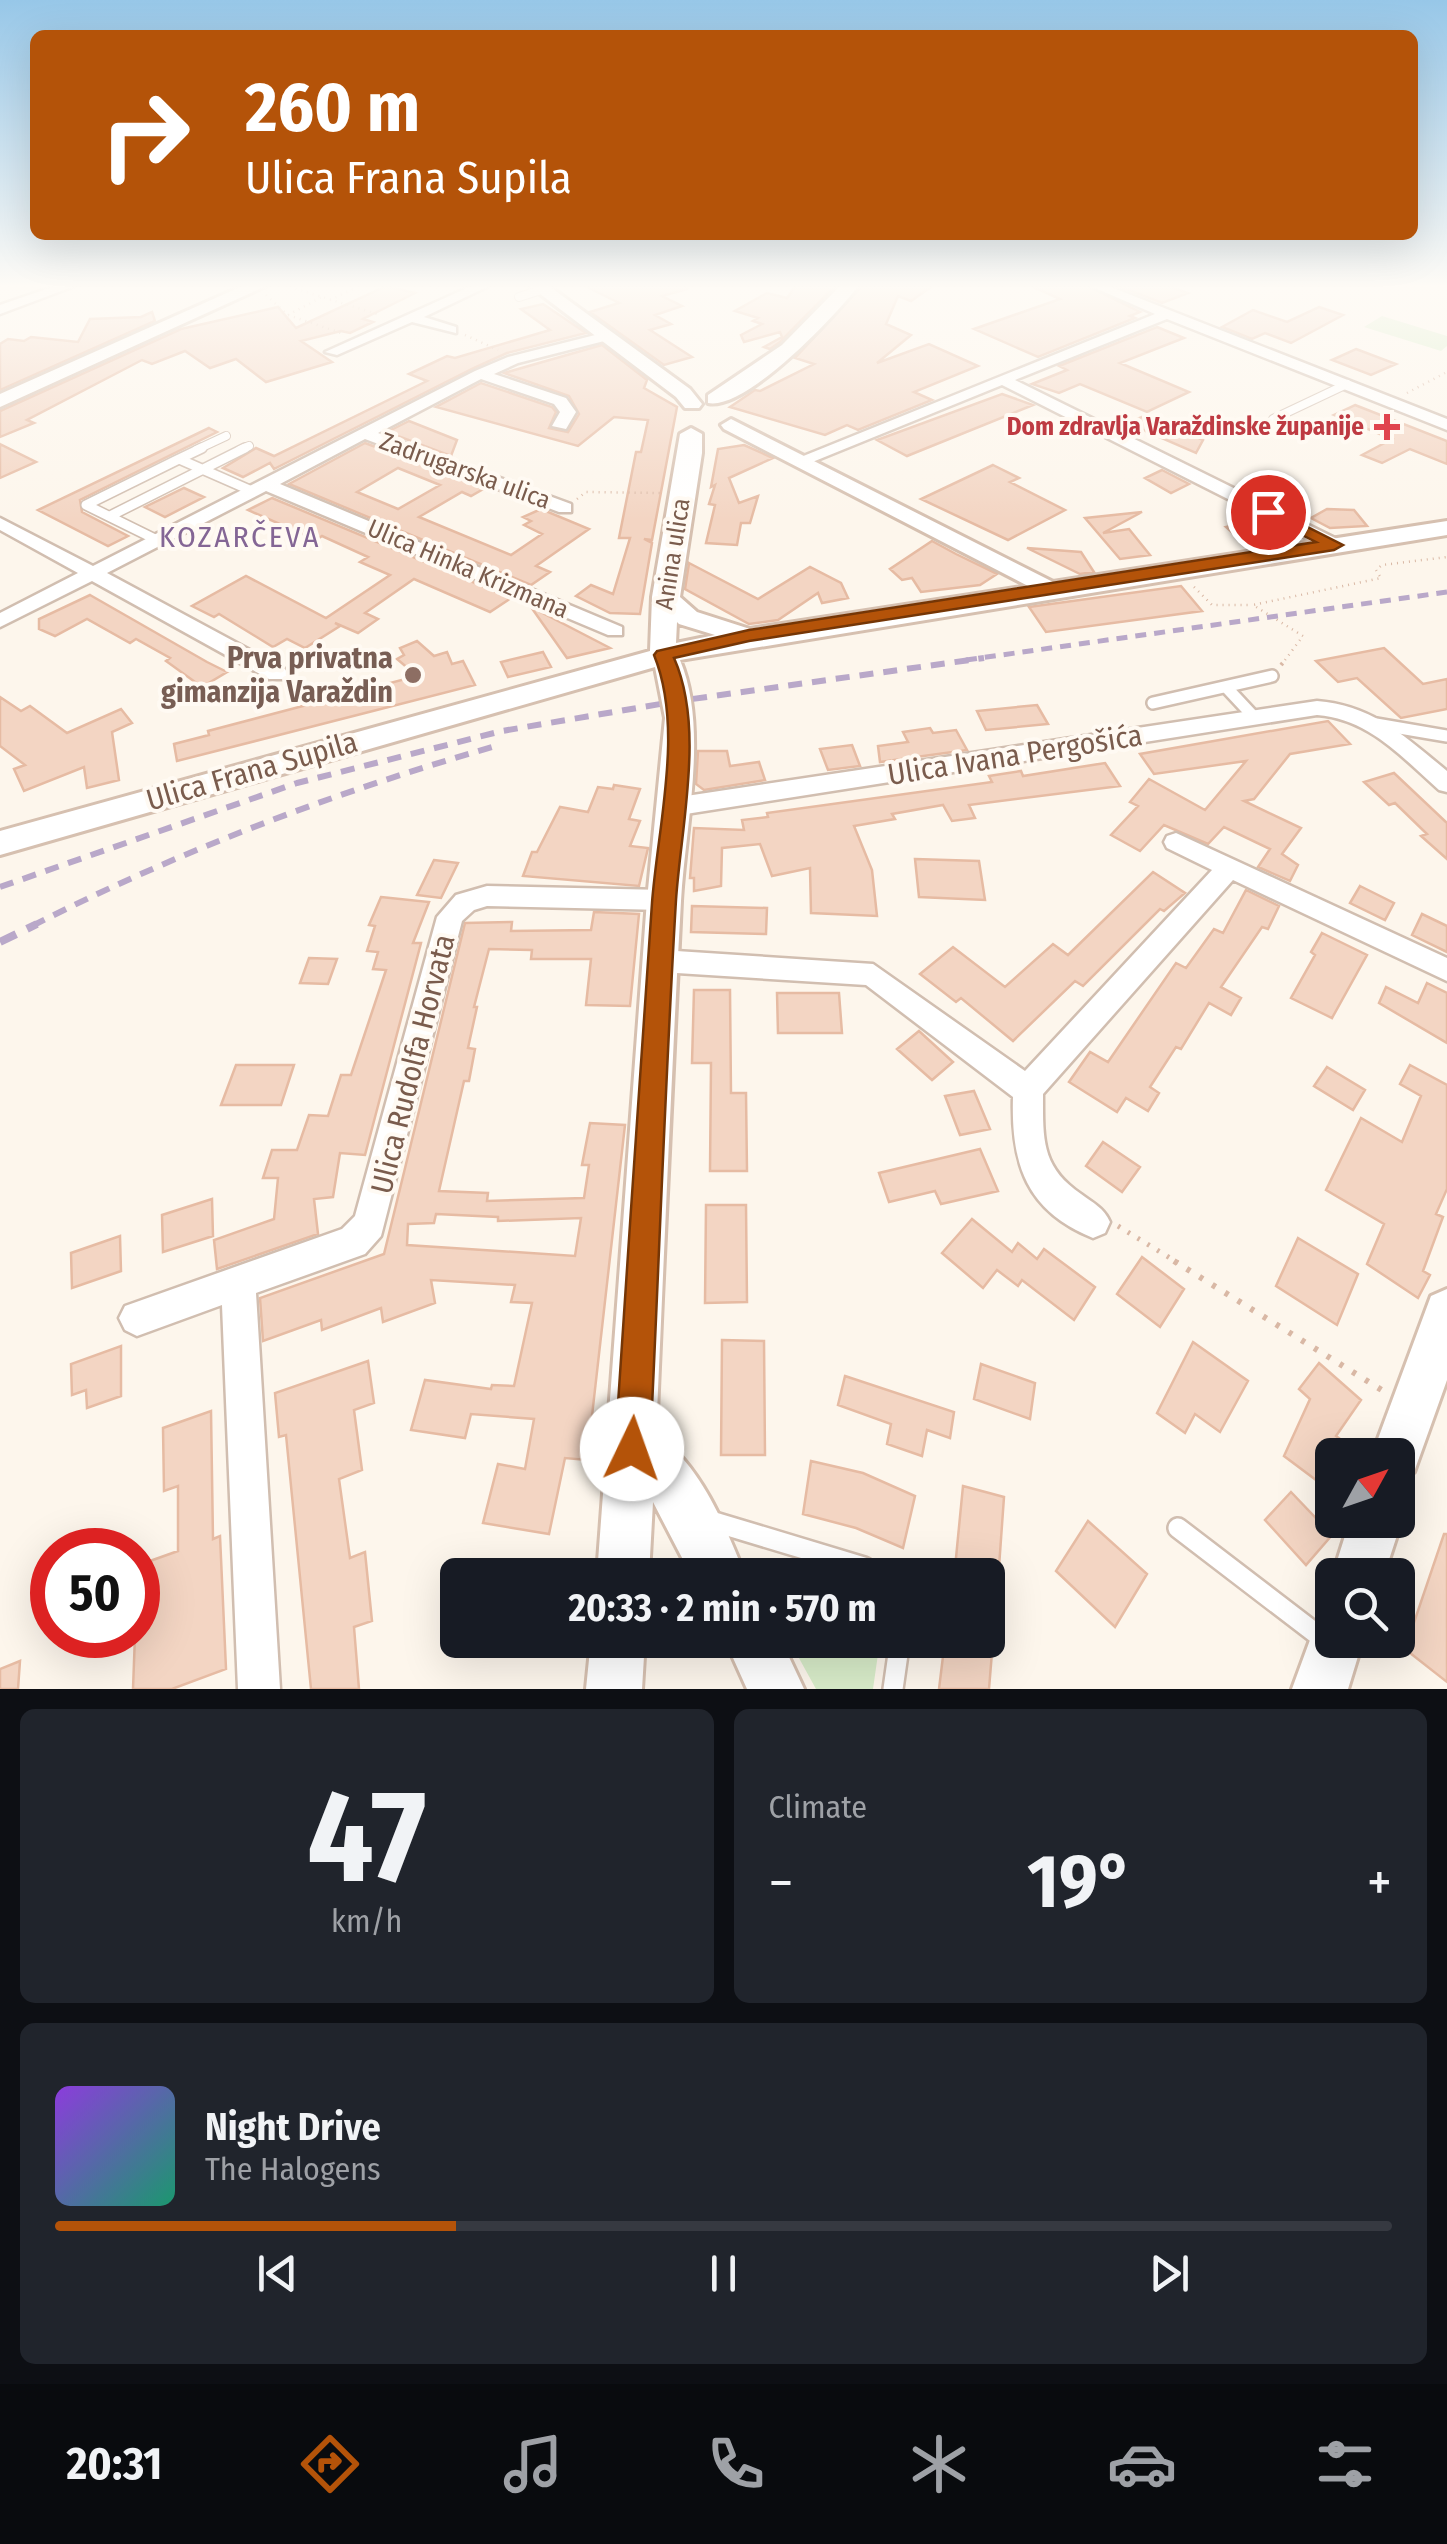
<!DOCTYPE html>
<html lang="en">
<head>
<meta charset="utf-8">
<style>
  :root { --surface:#171b24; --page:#20242c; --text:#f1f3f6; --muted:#9ea1a6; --line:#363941; --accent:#b45309 }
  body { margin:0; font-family:"Fira Sans Condensed",sans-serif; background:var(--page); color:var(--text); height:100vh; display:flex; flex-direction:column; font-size:38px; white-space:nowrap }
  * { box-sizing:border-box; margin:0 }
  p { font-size:32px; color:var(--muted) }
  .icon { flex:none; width:55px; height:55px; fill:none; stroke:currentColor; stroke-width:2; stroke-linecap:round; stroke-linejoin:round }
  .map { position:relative; height:1689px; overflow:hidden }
  .sheet { display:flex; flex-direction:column; gap:20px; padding:20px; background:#0d0f14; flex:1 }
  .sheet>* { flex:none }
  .hud { position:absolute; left:30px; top:30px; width:1388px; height:210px; border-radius:15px; box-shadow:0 10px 40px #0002; background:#b45309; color:#fff; overflow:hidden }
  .needle { width:65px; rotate:50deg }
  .buttons { position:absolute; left:1315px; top:1438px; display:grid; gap:20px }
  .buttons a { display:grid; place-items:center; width:100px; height:100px; border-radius:15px; background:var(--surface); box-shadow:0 10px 40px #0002; font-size:50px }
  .speed { position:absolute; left:30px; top:1528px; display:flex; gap:20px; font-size:50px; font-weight:700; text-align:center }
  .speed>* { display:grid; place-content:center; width:130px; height:130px; border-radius:50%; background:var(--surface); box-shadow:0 10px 40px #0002; line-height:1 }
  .speed .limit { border:15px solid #d22; background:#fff; color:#111 }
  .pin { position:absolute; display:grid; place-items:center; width:85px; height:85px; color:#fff; margin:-42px; border:5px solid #fff; border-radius:50%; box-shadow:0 2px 10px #0007 }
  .me { position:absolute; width:110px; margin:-55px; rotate:3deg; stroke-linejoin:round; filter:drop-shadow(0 0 8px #0008) }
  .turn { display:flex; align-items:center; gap:35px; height:210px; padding:0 50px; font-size:45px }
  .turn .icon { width:130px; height:130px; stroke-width:2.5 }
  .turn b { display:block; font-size:70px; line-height:85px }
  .big { font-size:75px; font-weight:700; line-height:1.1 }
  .sheet .widget { flex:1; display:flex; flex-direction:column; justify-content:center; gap:15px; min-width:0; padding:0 35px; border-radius:15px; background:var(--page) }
  .sheet .dial { align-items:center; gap:0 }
  .dial b { font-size:130px; line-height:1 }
  .song { display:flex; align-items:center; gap:30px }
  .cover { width:120px; height:120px; border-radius:15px; background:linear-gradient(135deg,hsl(270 70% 55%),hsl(160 70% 35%)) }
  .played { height:10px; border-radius:5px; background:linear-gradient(90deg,var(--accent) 30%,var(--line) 30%) }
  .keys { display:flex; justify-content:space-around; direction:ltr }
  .heat { display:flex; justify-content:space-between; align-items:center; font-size:55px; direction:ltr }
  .sheet .tiles { flex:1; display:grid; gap:20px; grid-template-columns:1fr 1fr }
  .widget:last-child { grid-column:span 2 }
  .trip { position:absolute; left:440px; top:1558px; width:565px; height:100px; border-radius:15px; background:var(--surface); box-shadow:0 10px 40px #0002; font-weight:700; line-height:100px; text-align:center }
  .tabs { display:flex; height:160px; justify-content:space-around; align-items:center; background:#090b0e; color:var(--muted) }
  .tabs .icon { width:70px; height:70px }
  .tabs .on { color:var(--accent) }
  .tabs b { font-size:45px; color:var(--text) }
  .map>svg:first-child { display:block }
</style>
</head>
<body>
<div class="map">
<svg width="1447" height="1689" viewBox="0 0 1447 1689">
  <rect width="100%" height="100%" fill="#fdf6ec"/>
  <path fill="#d8ecc9" d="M1382 316 1447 336V346L1441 351 1364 327Z
    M789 1640H880L873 1689H816Z"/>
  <path fill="#f3d5c3" stroke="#e6bba3" stroke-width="2.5" fill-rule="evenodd" d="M581 284H687V289L662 296 682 306 655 315 671 324 650 330 692 357 664 365 590 312 619 303Z
    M797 284H837L780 342 770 349 764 347 782 337 780 332 744 342 741 335 762 324 753 321 758 318 735 311 767 293 787 298Z
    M864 284H935L911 301 898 296 886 324 911 335 877 363 929 344 978 366 914 392 932 400 858 430 847 425 825 435 730 407 755 390 760 391 814 364 795 358Z
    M1027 284H1083L1140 312 1130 316 1135 318 1038 357 974 329 1060 299Z
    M1113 284H1163L1188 293 1162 303Z
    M386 286 415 293 363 319 373 322 350 333 341 331 301 341 332 362 266 382 236 359 210 368 185 351 152 364 142 360 27 420 34 423 0 437V411L181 329 278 307 296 328Z
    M543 304 586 333 507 353 474 368 274 469 270 463 243 477 223 468 256 448 274 456 427 381 409 374 447 356 455 358 550 330 521 309Z
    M1319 307 1343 315 1291 343 1265 333 1252 339 1222 327 1253 310 1287 322Z
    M152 312 155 321 0 390V344L8 339 24 341 31 337 78 342 90 319 141 317Z
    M1157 327 1184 338 1120 363 1189 392 1147 412 1080 384 1059 393 1032 384 1067 370 1059 366Z
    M602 345 647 380 644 388 677 407 652 540 644 539 652 543 640 614 610 613 576 596 591 585 613 594 630 538H619L636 452H641L648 420 614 417 578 446 436 407 481 383 552 407 556 412 549 428 568 432 579 414 569 396 504 373Z
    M1356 349 1396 364 1371 375 1332 360Z
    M1002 394 1033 405 907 456 877 440Z
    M1355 405 1447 441V464L1410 449 1382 463 1362 455 1392 439 1334 415Z
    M1149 414 1203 440 1196 453 1127 423Z
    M409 421 457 440 451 456 387 432Z
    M209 428 217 432 80 500 82 512 128 536 108 546 38 510Z
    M365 443 485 488 471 496 462 492 419 517 511 555 542 534 524 525 531 521 523 517 541 509 589 529 536 566 550 572 531 585 289 484ZM398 468 440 485 398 509 357 492Z
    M0 444 36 462 0 478Z
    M744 445 773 458 729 478 739 503 758 496 750 523H741L737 545 706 543 715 505 709 504 715 485 711 487 718 449Z
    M993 465 1019 478 1010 482 1065 510 1008 540 921 499Z
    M1162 470 1189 484 1171 493 1145 478Z
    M184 488 204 497 165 517 145 507Z
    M272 498 511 598 490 612 414 579 365 613 378 619 358 633 335 623 340 626 305 648 287 639 273 647 219 614 214 617 192 606 246 576 326 618 390 575 360 562 368 557 322 536 316 540 248 510Z
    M1327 509 1354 510 1367 526 1330 528 1311 518Z
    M1142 512 1103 533 1129 529 1150 555 1120 559 1085 518Z
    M1256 521 1274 536 1243 542 1226 527Z
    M932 541 956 554 997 574 980 585 921 592 912 578 902 580 890 569Z
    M1027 548 1081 552 1094 572 1080 574Z
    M689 563 758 599 810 567 841 583 848 598 822 603 818 593 778 620 749 624 685 589Z
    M1181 586 1202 611 1046 632 1029 607Z
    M90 595 207 662 227 672 202 687 166 661 170 658 136 639 130 643 87 619 55 636 39 629V619Z
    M531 607 610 648 567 658Z
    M417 641 434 656 447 652 452 664 463 661 475 685 177 761 174 744 209 735 208 731 417 676 397 659 404 655 400 648Z
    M1384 648 1423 684 1447 679V709L1401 718 1357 678 1338 682 1316 661Z
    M543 652 551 667 508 677 501 662Z
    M0 697 21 711 30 706 67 733 121 709 132 723 112 732 119 780 87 788 84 767 24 791 14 769 25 765 0 746Z
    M1037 705 1048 724 986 730 977 711Z
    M1328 721 1350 744 1290 754 1254 799 1244 801 1301 828 1282 854 1298 865 1290 881 1258 867 1270 849 1224 827 1208 844 1164 825 1140 851 1111 835 1138 806 1130 802 1149 779 1205 810 1246 761 1154 774 1140 754Z
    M930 728 933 733 956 730 967 750 880 762 878 746 908 742 903 732Z
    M852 745 860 766 828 770 820 749Z
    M698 751H727L730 766 759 762 765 780 704 790 696 784Z
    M1105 763 1120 786 969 805 975 818 952 821 943 805 892 814 895 819 854 826 872 870 877 916 811 913 810 868 772 876 760 844 722 848 721 886 694 891V878H690L694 828 744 830 742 820 768 817 767 813 992 782 989 776 1021 771 1023 776Z
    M1394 773 1447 823V859L1421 836 1427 834 1395 803 1389 805 1364 782Z
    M614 785 640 789 629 819 640 821 630 846 648 848 639 886 523 876 532 852H537L560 807 588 812 598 787 613 789Z
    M915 859 979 861 985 900 919 897Z
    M434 860 458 863 441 898 417 895Z
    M1153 872 1185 893 1164 911 1160 909 1083 986 1075 981 1013 1041 961 998 956 1002 920 974 953 947 1005 987 1053 944 1068 955Z
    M1360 886 1394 903 1385 920 1350 903Z
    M1246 890 1279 906 1268 929 1262 927 1221 987 1241 998 1231 1015 1209 1003 1181 1049 1176 1047 1150 1087 1159 1093 1148 1111 1126 1098 1117 1112 1069 1082 1090 1052 1108 1062 1176 963 1186 968 1214 929 1223 933Z
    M381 897 429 902 413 943H421L365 1155 340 1153 333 1197 314 1199 318 1234 217 1269 214 1240 274 1219 278 1178H263L272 1150H297L309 1115 328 1116 341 1075H351L386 970 373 969 378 952 367 951 375 926 369 925Z
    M692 906 767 908 766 934 691 932Z
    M594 912 639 914 630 1006 586 1005 591 959H531L532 950 489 949 474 1007H477L468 1048 475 1049 469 1081H464L439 1191 488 1193 487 1201 584 1198 589 1165H582L590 1123 625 1125 587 1460 565 1458 549 1534 483 1523 498 1464 525 1469 534 1419 471 1414 465 1438 411 1430 425 1380 491 1389 492 1385 514 1386 532 1303 511 1302 515 1285 431 1280 435 1303 383 1322 381 1308 322 1330 321 1320 263 1341 260 1298 384 1254 465 923 512 922 511 931 591 930ZM436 1214 498 1217V1221L581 1218 575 1256 407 1245 408 1224 434 1223Z
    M1422 914 1447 926V952L1412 935Z
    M1322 933 1367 955 1332 1018 1291 998 1315 955 1311 952Z
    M309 958 337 959 328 984 300 983Z
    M1427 983 1447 993V1043L1379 1003 1386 987 1418 1003Z
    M694 990H730L731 1093H746L747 1171H710L711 1063H692Z
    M777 993H839L842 1033H778Z
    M919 1031 953 1062 932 1080 897 1049Z
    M236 1065H294L281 1105H221Z
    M1410 1065 1447 1085V1189L1436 1214 1443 1217 1423 1271 1430 1275 1418 1298 1367 1264 1384 1224 1326 1190 1361 1118 1402 1142 1421 1096 1400 1084Z
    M1327 1067 1365 1090 1353 1110 1314 1086Z
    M974 1091 990 1129 960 1135 945 1096Z
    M1103 1142 1140 1167 1122 1192 1086 1166Z
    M980 1149 998 1191 941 1204 935 1191 889 1202 879 1173Z
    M212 1199 213 1236 163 1252 162 1215Z
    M706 1205H746L747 1302 705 1303Z
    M972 1219 1012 1252 1018 1243 1037 1259 1044 1249 1095 1287 1074 1320 1022 1280 1018 1286 997 1270 983 1288 942 1253Z
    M120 1236 121 1271 72 1288 71 1253Z
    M1298 1238 1358 1274 1337 1325 1276 1286Z
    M1142 1257 1184 1289 1160 1327 1117 1294Z
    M722 1340 764 1341 765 1455H721Z
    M1193 1342 1248 1381 1220 1432 1195 1414 1185 1433 1157 1413Z
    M121 1346V1396L87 1408 86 1390 72 1395 71 1364Z
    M368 1361 374 1403 354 1410 362 1470 339 1479 350 1558 365 1552 372 1621 354 1627 359 1689H311L286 1435 279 1437 275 1393Z
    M1319 1363 1361 1400 1336 1436 1362 1455H1332V1492L1284 1456 1310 1399 1299 1389Z
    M981 1364 1035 1383 1030 1419 974 1399Z
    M845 1376 954 1412 950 1438 927 1430 922 1456 887 1444 891 1424 838 1405Z
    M211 1411 213 1539 220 1536 226 1669 172 1689H133L135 1635 149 1628 150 1561 178 1551V1486L164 1491 163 1428Z
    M811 1461 863 1473 915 1496 903 1548 856 1528 803 1514Z
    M963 1486 1004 1497 998 1581 955 1568Z
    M1291 1492 1332 1535 1306 1565 1265 1520Z
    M1088 1521 1147 1574 1115 1627 1056 1571Z
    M1444 1534H1447V1682L1405 1649Z
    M945 1640H993L989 1689H939Z
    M20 1661 18 1689H0V1669Z"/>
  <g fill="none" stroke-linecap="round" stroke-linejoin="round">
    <defs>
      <path id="lane-far3" d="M519 297 544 289
        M1273 419 1347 384
        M196 450 226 436
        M240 450 249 446"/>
      <path id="lane-far2" d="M179 459 202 448
        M110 516 245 448
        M157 540 86 505 179 459 252 491"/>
      <path id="lane-far1" d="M1226 687 1255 718
        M1153 703 1272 676
        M1376 724 1447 736"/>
      <path id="lane" d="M708 1520 864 1567 876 1575
        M1178 1528 1327 1642
        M893 1689 900 1640"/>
      <path id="street" d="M61 284H80L0 314V305Z
        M476 284H493L424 317 456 327V333L412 322 337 355 325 352Z
        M1086 284H1103L1447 419V430L1167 319 1015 380 1341 541V549H1327L1002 385 805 465 791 461 1155 314Z
        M607 332 612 333V339L518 363 494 374 566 398 576 412 566 429 552 426 560 412 554 404 481 379 378 433 571 504V512H559L365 439 280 484 622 627V635H608L266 491 107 573 285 669 288 674 285 679H269L92 581 0 627V613L78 573 0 530V518L93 566 475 371 508 357Z
        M1317 701C1372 705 1406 737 1447 771V792L1439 790C1402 757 1369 719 1317 715L673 816 661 807 673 798Z
        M1176 833 1447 958V981L1233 880 1043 1094C1043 1139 1041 1167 1081 1194 1093 1203 1104 1208 1110 1222L1105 1233 1093 1238C1026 1211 1011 1164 1013 1097L866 985 661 972 651 969 647 961 651 953 661 950 873 964 1025 1071 1212 870 1167 848 1164 842 1167 836Z
        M487 886 664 890 673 893 677 900 673 907 664 910 487 906 474 910 462 921 381 1236 365 1254 256 1293 280 1689H238L222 1305 137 1336 125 1330 119 1318 125 1306 342 1229 355 1216 437 917 456 895Z"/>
      <path id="secondary" d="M247 284H270L0 407V394Z
        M527 284H546L690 389 702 404 699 408H685L676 397Z
        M842 284H860C837 314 746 411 708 403V395L782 345Z
        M731 419 1053 582 1447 521V535L680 660C709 729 685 827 681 901 671 1079 664 1257 656 1435 700 1463 726 1528 745 1575H691L653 1502 649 1575H597L647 900 665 718 655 667 0 855V831L650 651 652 597 680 434 691 428 702 434V453L680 597 697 612 750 629 1028 586 724 429 721 425ZM677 622 679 624 715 635 676 643Z
        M1447 1289V1380L1414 1472 1398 1479V1455H1372L1431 1296Z
        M1398 1510 1402 1520 1384 1575 1332 1577 1350 1520H1398Z
        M1332 1614V1640H1363L1348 1689H1292L1317 1621Z
        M591 1640H645L642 1689H586Z
        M725 1640H781L804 1689H747Z"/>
    </defs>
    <use href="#lane-far3" stroke="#d1beb0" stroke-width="10"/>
    <use href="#lane-far2" stroke="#d1beb0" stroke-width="12"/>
    <use href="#lane-far1" stroke="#d1beb0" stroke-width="16"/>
    <use href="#lane" stroke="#d1beb0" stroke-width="24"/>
    <use href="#street" stroke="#d1beb0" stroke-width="5"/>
    <use href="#secondary" stroke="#d6c0b0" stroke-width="6"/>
    <path stroke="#d9b8a5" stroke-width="2.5" stroke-dasharray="1 5" stroke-linecap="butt" d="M424 284 439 288
      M284 285 380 315
      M266 295 288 315 341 333
      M330 300 364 284
      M288 315 322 297
      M465 335 498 350
      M1407 393 1447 372
      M577 499 586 492 660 493
      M1194 587 1212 605H1252
      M1285 660 1303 636 1253 605 1381 578 1376 570 1382 565 1447 557"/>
    <path stroke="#d9b8a5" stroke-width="4" stroke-dasharray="2.5 8" stroke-linecap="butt" d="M1281 665 1287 658"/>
    <path stroke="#d9b8a5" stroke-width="5" stroke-dasharray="2.5 9" stroke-linecap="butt" d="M1118 1226 1178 1263"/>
    <path stroke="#d9b8a5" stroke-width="6" stroke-dasharray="4 11" stroke-linecap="butt" d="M1174 1261 1385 1392"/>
    <use href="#lane-far3" stroke="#fff" stroke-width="8"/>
    <use href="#lane-far2" stroke="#fff" stroke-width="9"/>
    <use href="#lane-far1" stroke="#fff" stroke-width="11"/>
    <use href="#lane" stroke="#fff" stroke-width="19"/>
    <use href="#street" fill="#fff" fill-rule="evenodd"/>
    <use href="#secondary" fill="#fff" fill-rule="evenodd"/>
    <path stroke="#b9a8c9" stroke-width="5" stroke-dasharray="11 8" stroke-linecap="butt" d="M966 660 1447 592"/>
    <path stroke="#b9a8c9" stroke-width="6" stroke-dasharray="14 10" stroke-linecap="butt" d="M0 887 297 783 502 731 678 701 984 658
      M32 926C179 851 333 793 492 747"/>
    <path stroke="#b9a8c9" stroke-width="8" stroke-dasharray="18 12" stroke-linecap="butt" d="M0 942 37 924"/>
  </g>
  <linearGradient id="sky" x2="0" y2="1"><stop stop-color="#97c7e8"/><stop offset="0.55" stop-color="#fefbf6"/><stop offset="1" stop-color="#fefbf6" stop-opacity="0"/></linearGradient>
  <rect width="1447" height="520" fill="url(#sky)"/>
  <path fill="#b45309" stroke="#753606" stroke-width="2.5" d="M1268 507 1343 545 1334 550 749 641 674 658C705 728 681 825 676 900 665 1083 659 1266 650 1449L645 1461 632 1466 620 1461 615 1449C628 1267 638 1085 652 903 658 824 684 729 654 655L657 651 749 630 1316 542 1262 515V509Z"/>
  <path fill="#e0444e" stroke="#fffaf3" stroke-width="4" d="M1382 412h10v10h10v10h-10v10h-10v-10h-10v-10h10z"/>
  <circle fill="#8d6e63" stroke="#fffaf3" stroke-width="4" cx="413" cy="675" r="10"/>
  <g text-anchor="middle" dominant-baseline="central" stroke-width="8" stroke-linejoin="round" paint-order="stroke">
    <g font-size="25" font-weight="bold" fill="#be3a42" stroke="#fffaf3" text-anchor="end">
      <text x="1364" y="427">Dom zdravlja Varaždinske županije</text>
    </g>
    <g font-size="25" fill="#7a5c4d" stroke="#fffaf3">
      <text transform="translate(465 471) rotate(20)">Zadrugarska ulica</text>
      <text transform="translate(673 554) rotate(-81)">Anina ulica</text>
      <text transform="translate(468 569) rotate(23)">Ulica Hinka Krizmana</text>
    </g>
    <g font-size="30" letter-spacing="2.5" fill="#846695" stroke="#fffaf3">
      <text x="240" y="537">KOZARČEVA</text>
    </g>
    <g font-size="30" font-weight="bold" fill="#785e54" stroke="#fffaf3" text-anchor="end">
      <text x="393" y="658">Prva privatna<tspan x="393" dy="34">gimanzija Varaždin</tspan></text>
    </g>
    <g font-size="30" fill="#7a5c4d" stroke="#fffaf3">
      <text transform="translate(1015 755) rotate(-9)">Ulica Ivana Pergošića</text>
      <text transform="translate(252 771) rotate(-16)">Ulica Frana Supila</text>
      <text transform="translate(413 1064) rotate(-76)">Ulica Rudolfa Horvata</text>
    </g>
  </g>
</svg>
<div class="buttons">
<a><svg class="needle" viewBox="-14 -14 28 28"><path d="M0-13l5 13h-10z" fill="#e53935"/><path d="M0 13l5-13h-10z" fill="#9ea1a6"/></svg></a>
<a><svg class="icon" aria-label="search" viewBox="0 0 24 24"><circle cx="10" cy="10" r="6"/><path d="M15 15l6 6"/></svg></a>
</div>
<div class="speed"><div class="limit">50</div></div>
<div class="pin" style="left:1268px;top:512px;background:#d93025"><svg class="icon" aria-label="arrive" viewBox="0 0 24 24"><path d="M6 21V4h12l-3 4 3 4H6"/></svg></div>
<svg class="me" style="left:632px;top:1449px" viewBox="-20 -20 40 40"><circle r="19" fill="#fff"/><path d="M0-13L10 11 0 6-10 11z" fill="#b45309"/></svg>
<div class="trip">20:33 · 2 min · 570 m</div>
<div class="hud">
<div class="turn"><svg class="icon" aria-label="right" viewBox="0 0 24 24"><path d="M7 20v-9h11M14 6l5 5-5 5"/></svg><div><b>260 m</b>Ulica Frana Supila</div></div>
</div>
</div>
<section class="sheet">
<div class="tiles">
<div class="widget dial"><b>47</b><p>km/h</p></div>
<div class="widget"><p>Climate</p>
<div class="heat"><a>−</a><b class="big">19°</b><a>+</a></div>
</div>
<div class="widget">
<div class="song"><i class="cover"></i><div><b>Night Drive</b><p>The Halogens</p></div></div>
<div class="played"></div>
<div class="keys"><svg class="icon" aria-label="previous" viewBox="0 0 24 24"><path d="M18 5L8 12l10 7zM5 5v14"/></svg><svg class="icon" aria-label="pause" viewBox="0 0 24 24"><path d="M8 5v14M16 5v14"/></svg><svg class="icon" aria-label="next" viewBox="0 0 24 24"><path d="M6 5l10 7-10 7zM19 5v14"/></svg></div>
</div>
</div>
</section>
<nav class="tabs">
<b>20:31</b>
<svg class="icon on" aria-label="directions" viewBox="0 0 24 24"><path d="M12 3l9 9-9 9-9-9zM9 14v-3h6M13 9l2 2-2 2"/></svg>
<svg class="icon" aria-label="music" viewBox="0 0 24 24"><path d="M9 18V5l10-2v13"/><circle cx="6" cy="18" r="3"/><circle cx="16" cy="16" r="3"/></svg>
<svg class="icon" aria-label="phone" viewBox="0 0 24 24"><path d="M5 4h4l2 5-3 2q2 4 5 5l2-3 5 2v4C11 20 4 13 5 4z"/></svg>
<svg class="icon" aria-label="climate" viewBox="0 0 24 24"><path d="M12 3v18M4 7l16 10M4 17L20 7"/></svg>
<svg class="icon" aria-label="car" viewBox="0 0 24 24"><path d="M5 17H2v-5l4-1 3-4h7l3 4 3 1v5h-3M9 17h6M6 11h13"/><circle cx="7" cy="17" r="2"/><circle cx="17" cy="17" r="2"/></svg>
<svg class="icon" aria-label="filters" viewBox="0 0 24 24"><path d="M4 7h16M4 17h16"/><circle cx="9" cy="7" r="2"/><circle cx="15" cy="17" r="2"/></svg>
</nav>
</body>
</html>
